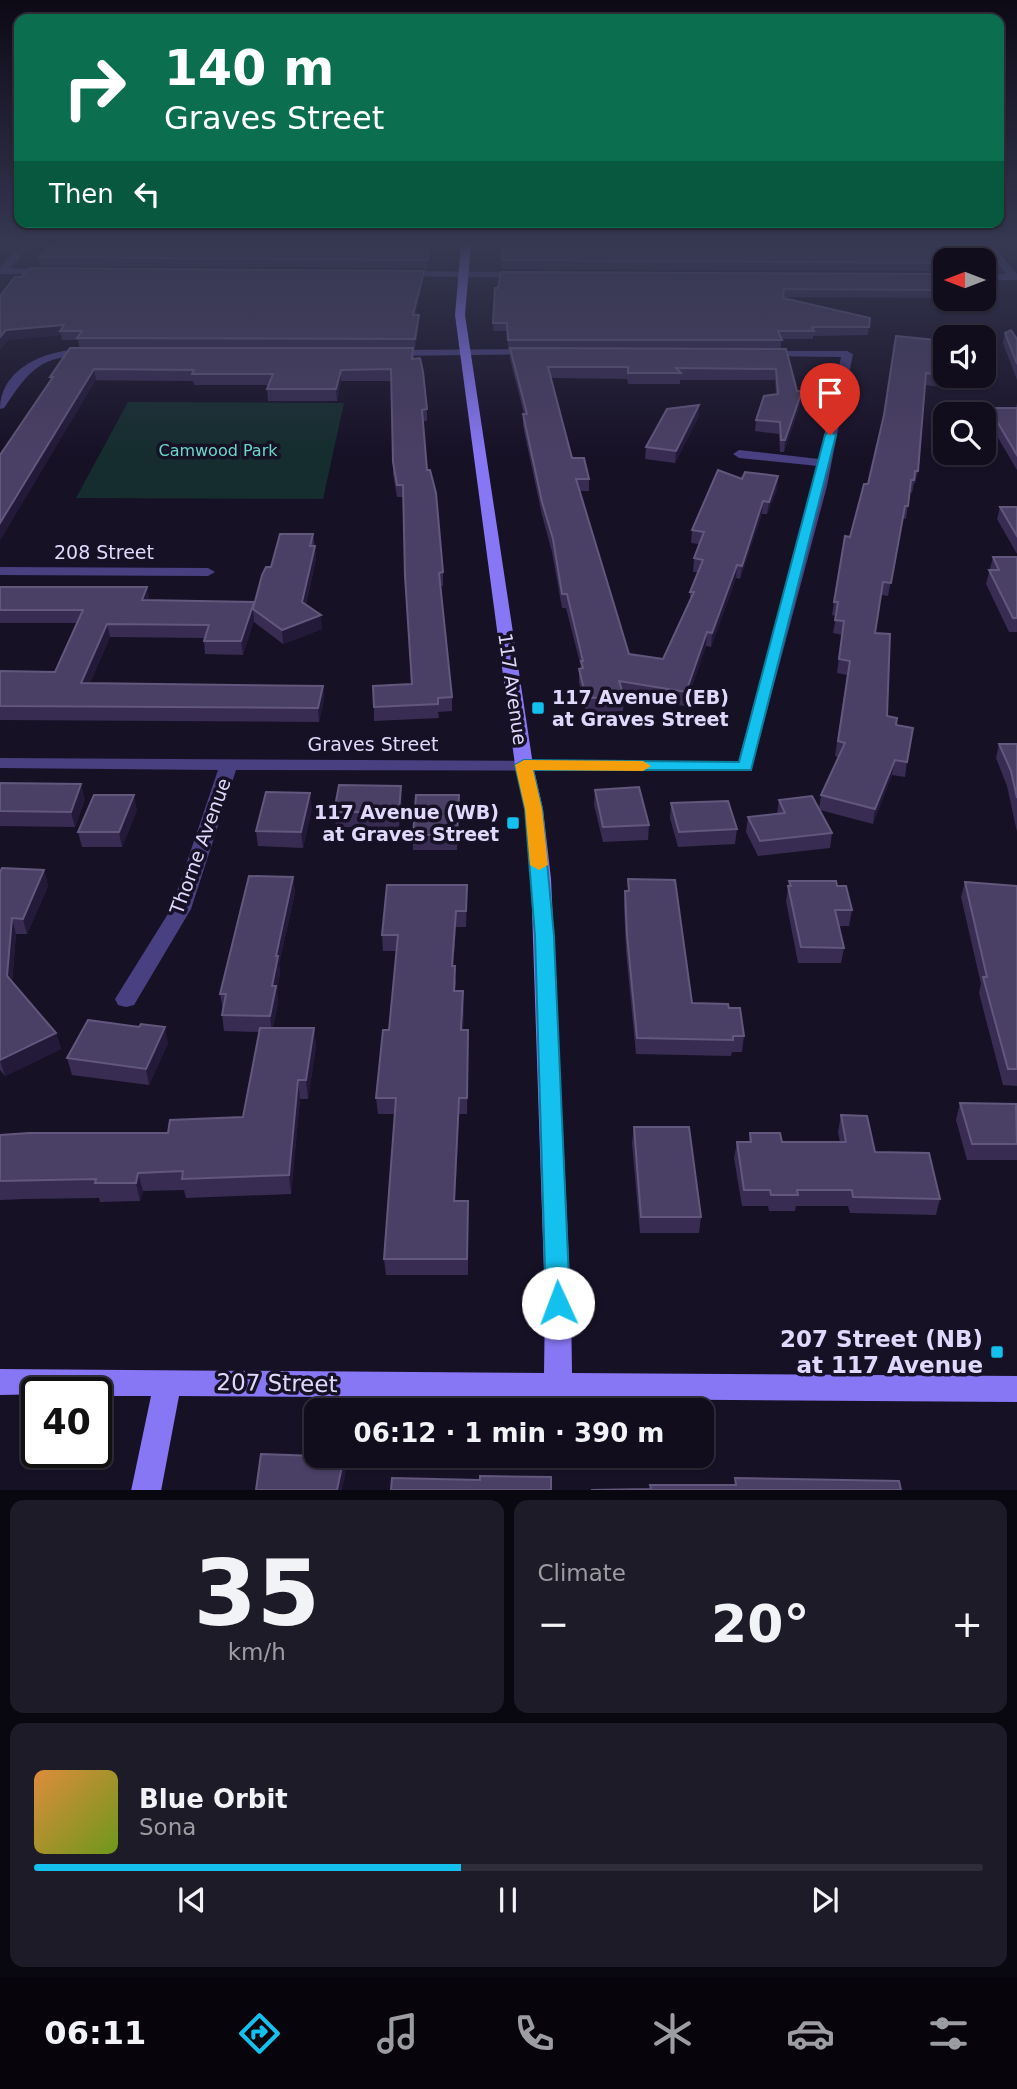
<!DOCTYPE html>
<html lang="en">
<head>
<meta charset="utf-8">
<style>
  :root { --surface:#110d1c; --page:#1e1b29; --text:#f1f3f6; --muted:#9c9ca3; --line:#302d3b; --accent:#13c0ee }
  body { margin:0; font-family:"DejaVu Sans",sans-serif; background:var(--page); color:var(--text); height:100vh; display:flex; flex-direction:column; font-size:26px; white-space:nowrap }
  * { box-sizing:border-box; margin:0 }
  p { font-size:23px; color:var(--muted) }
  .icon { flex:none; width:38px; height:38px; fill:none; stroke:currentColor; stroke-width:2; stroke-linecap:round; stroke-linejoin:round }
  .map { position:relative; height:1490px; overflow:hidden }
  .side { display:flex; flex-direction:column; gap:10px; padding:10px; background:#09070f; flex:1 }
  .side>* { flex:none }
  .hud { position:absolute; left:14px; top:14px; width:990px; height:214px; border-radius:14px; box-shadow:0 2px 5px #0004,0 0 0 2px var(--line); background:#0b6e4f; color:#fff; overflow:hidden }
  .needle { width:46px; rotate:270deg }
  .buttons { position:absolute; left:933px; top:248px; display:grid; gap:14px }
  .buttons a { display:grid; place-items:center; width:63px; height:63px; border-radius:14px; background:var(--surface); box-shadow:0 2px 5px #0004,0 0 0 2px var(--line); font-size:35px }
  .speed { position:absolute; left:21px; top:1377px; display:flex; gap:14px; font-size:35px; font-weight:700; text-align:center }
  .speed>* { display:grid; place-content:center; width:91px; height:91px; border-radius:50%; background:var(--surface); box-shadow:0 2px 5px #0004,0 0 0 2px var(--line); line-height:1 }
  .speed .limit { border:4px solid #111; border-radius:10px; background:#fff; color:#111 }
  .pin { position:absolute; display:grid; place-items:center; width:60px; height:60px; color:#fff; margin:-72px -30px; border-radius:50% 50% 50% 0; rotate:-45deg; box-shadow:0 0 7px #0007 }
  .pin .icon { rotate:45deg }
  .me { position:absolute; width:77px; margin:-38px; rotate:358deg; stroke-linejoin:round; filter:drop-shadow(0 0 5px #0008) }
  .turn { display:flex; align-items:center; gap:24px; height:147px; padding:0 35px; font-size:32px }
  .turn .icon { width:91px; height:91px; stroke-width:2.5 }
  .turn b { display:block; font-size:49px; line-height:60px }
  .then { display:flex; align-items:center; height:66px; padding:0 35px; background:#0003; gap:14px; font-size:26px }
  .big { font-size:52px; font-weight:700; line-height:1.1 }
  .side .card { flex:1; display:flex; flex-direction:column; justify-content:center; gap:10px; min-width:0; padding:0 24px; border-radius:14px; background:var(--page) }
  .side .dial { align-items:center; gap:0 }
  .dial b { font-size:91px; line-height:1 }
  .song { display:flex; align-items:center; gap:21px }
  .cover { width:84px; height:84px; border-radius:10px; background:linear-gradient(135deg,hsl(30 70% 55%),hsl(80 70% 35%)) }
  .played { height:7px; border-radius:4px; background:linear-gradient(90deg,var(--accent) 45%,var(--line) 45%) }
  .keys { display:flex; justify-content:space-around; direction:ltr }
  .heat { display:flex; justify-content:space-between; align-items:center; font-size:38px; direction:ltr }
  .side .tiles { flex:1; display:grid; gap:10px; grid-template-columns:1fr 1fr }
  .card:last-child { grid-column:span 2 }
  .trip { position:absolute; left:304px; top:1398px; width:410px; height:70px; border-radius:14px; background:var(--surface); box-shadow:0 2px 5px #0004,0 0 0 2px var(--line); font-weight:700; line-height:70px; text-align:center }
  .tab-bar { display:flex; height:112px; justify-content:space-around; align-items:center; background:#07050b; color:var(--muted) }
  .tab-bar .icon { width:49px; height:49px }
  .tab-bar .selected { color:var(--accent) }
  .tab-bar b { font-size:32px; color:var(--text) }
  .map>svg:first-child { display:block }
</style>
</head>
<body>
<div class="map">
<svg width="1017" height="1491" viewBox="0 0 1017 1491">
  <rect width="100%" height="100%" fill="#171126"/>
  <path fill="#152d2f" d="M128 402 344 403 323 499 76 498Z"/>
  <g fill="none" stroke-linecap="round" stroke-linejoin="round">
    <path fill="#494081" fill-rule="evenodd" d="M22 244H31L11 268 49 269 52 270V274H0V268Z
      M983 244H992L1017 274V280H984V274H1006Z
      M403 271 525 272 530 275 525 278 400 276V272Z
      M534 349 540 352 538 354 391 356 385 353 391 350Z
      M71 350H90L96 353C88 358 78 356 68 357 35 359 22 382 4 408L0 409C0 372 39 353 71 350Z
      M761 351H847L853 354 827 486 751 771 236 770 191 909 134 1005 126 1007 118 1005 115 999 171 909 218 770 0 768V758L738 762 818 466 739 458 733 454 739 450 819 459 841 357 765 356 759 353Z
      M0 567 208 568 215 572 208 576 0 575Z"/>
    <path fill="#8877f5" fill-rule="evenodd" d="M461 244H471L465 315 533 765 543 809 551 879 571 1303 572 1373 1017 1376V1402L179 1396 161 1491H131L151 1396H96V1393L0 1395V1369L544 1373 545 1303 531 879 525 809 515 765 455 315Z"/>
  </g>
  <path fill="#382c52" d="M50 244H432L433 248 427 268 41 266 39 257Z
    M502 244 945 261V271L502 269Z
    M424 271V279L416 315H419V324L415 348H413L414 358 427 409V421H423L427 470 443 572V586H440L452 697V711L438 712 439 718 374 721V707L411 684 403 497H397L393 474 392 381H341L337 401H268L267 389 269 385H194L193 381 51 380 50 377 79 347 78 340H62L61 335 8 340 0 349V296Z
    M945 274V298L783 297 870 318 868 335 813 336V339H781V349L801 402 784 452H780L779 434 755 431 756 420 776 394 775 380H680V384H628L627 379 551 378 572 458 589 479V491H579L629 654 663 659 690 602V592L698 572H693L694 558 699 544 691 543 692 530 742 479 778 476 777 489 767 514H762L740 579 736 578 711 647 706 646 685 706 624 696 623 711 586 713 579 683V669L581 667 566 608H562L552 552 542 515 523 426V414H524L510 359V349H508L507 331H493L495 288Z
    M984 279 991 290 990 298H984Z
    M1005 333 1017 339V380L1003 343Z
    M896 336 945 375 942 387 925 385 918 471 915 483H914L912 493 910 492 906 519 903 518 888 596 881 595 875 633 887 716 896 725 907 762 905 777 892 775 873 824 820 810 832 833 830 848 758 856 746 832 748 817 777 814 779 800 819 809 821 795 839 757 835 756 847 675 837 673 842 635 833 633 836 616 832 615 834 602 850 537 868 484 884 415Z
    M1017 402V470L987 419 989 408H1016Z
    M699 405V416L675 463 645 459 646 447Z
    M1000 507H1017V554L997 519Z
    M313 534 316 559 306 604 322 629 283 644 254 622V620L243 655 205 654 204 641V638L110 637 90 683 323 686 324 700 319 722 0 720V671L55 672 77 623H0V587H147L149 600 254 602 271 567Z
    M993 557H1017V632H1009L986 584Z
    M999 744H1017V832L1007 786 996 758Z
    M0 783 85 799 75 827 0 826Z
    M595 790 649 825 648 840 603 842 594 805Z
    M459 795 457 850H413V835Z
    M402 801 399 827H336L334 812Z
    M671 803 737 829 735 844 678 847 670 818Z
    M312 808 303 848 258 846 256 831Z
    M137 810 122 847H82L78 832Z
    M44 870 48 886 27 934H16L12 982 56 1033 61 1049 5 1076 0 1070V872Z
    M293 877 295 893 279 964 280 972 277 992 278 1002 273 1028H314L316 1047 308 1099H300L291 1194 186 1198 184 1190 143 1191 140 1201 100 1202 99 1198 24 1199 0 1200V1135L168 1133 243 1117 259 1032 224 1031 222 1015 223 1010 220 994Z
    M628 879 692 1003 729 1008 744 1036 742 1052H732L731 1056 636 1054 626 951 624 906 625 891H628Z
    M789 881 837 886 852 910 849 926H839L844 948 841 963H798L786 901Z
    M965 882 1017 886V1086L1003 1085 979 993 981 984 961 897Z
    M467 901 466 927H456L453 966 456 982 455 991 464 1007 463 1030 468 1046 467 1114H459L455 1201H468V1275H386L384 1259 395 1114H378L376 1098 389 1030 397 951H383L382 935Z
    M168 1043 149 1085 72 1075 67 1058Z
    M960 1103 1017 1106V1160H967L956 1120Z
    M841 1115 875 1152 940 1199 936 1215 850 1213 848 1206H796L795 1211H769L768 1206H742L734 1158 737 1142H749L750 1133 782 1142H840L838 1132Z
    M634 1127 701 1217 699 1233H640L632 1143Z"/>
  <path fill="#231939" d="M431 244H432L433 248 427 268V260Z
    M424 271V279L414 324 413 315Z
    M419 315V324L415 348V339Z
    M64 325 60 331 61 335 8 340 0 349V337L6 330Z
    M94 369 96 380 0 541V523Z
    M341 370V381L337 401 336 389Z
    M802 391 801 402 784 452 785 440Z
    M699 405V416L675 463 676 451Z
    M778 476 777 489 767 514 769 502Z
    M763 501 762 514 740 579 742 566Z
    M315 546 316 559 303 615 302 602Z
    M737 565 736 578 711 647 712 633Z
    M147 587 150 601 142 600Z
    M254 602 253 609 254 620 243 655 241 641Z
    M321 615 322 629 283 644 282 630Z
    M107 624 110 637 84 697 81 683Z
    M707 632 706 646 685 706 686 692Z
    M323 686 324 700 319 722 318 708Z
    M895 760 892 775 873 824 875 809Z
    M81 784 85 799 75 827 71 812Z
    M401 786 402 801 399 827V812Z
    M310 793 312 808 303 848 301 832Z
    M134 795 137 810 122 847 119 832Z
    M459 795V810L457 850V835Z
    M44 870 48 886 27 934 23 919Z
    M293 877 295 893 279 964 280 972 277 992 278 1002 272 1032 270 1016 276 956Z
    M467 885V901L466 927V911Z
    M456 911V927L452 982V966Z
    M12 918 16 934 11 992 7 976Z
    M463 991 464 1007 462 1046 461 1030Z
    M165 1027 168 1043 149 1085 146 1069Z
    M314 1028 316 1047 308 1099 306 1080Z
    M56 1033 61 1049 5 1076 0 1060Z
    M298 1080 300 1099 291 1194 289 1175Z
    M459 1098V1114L454 1218V1201Z
    M138 1173 143 1191 140 1201 136 1183Z
    M344 1457 346 1472 342 1490H337Z"/>
  <path fill="#4a3f64" stroke="#62577c" stroke-width="2" d="M50 244H431L427 260 39 257Z
    M502 244H958L970 261H945V263L502 260Z
    M30 268 424 271 413 315H419L415 339 77 338 82 331H60L64 325 6 330 0 337V296L15 277H21Z
    M501 272 945 274V290L784 289 783 298 870 318 869 327H812L814 331H778L782 340H508L507 323H493L495 288H498Z
    M984 279 991 290H984Z
    M1011 330 1017 339V364L1005 333Z
    M896 336 945 341V375L926 373 918 471H915L914 480H911L908 506H905L891 583 883 582 875 633 890 634 887 716 897 718 896 725 913 728 907 762 895 760 875 809 821 795 845 743 838 741 850 661 839 659 844 621 835 620 838 602H834L845 536 850 537 864 484H868L884 415Z
    M70 348H413L412 359 420 358 423 372 427 409 422 410 427 470H430L436 493 443 572 439 573 452 697 438 698V704L374 707 373 686 412 684 405 576 403 485H397L393 462 391 369 341 370 336 389H267L273 374H192L194 370 94 369 0 523V455L53 377H50Z
    M510 348 786 349 797 391H802L785 440H781L780 422 756 420 764 396 778 394 776 369 676 368 681 373H628V367H548L572 458H584L589 479H576L629 654 663 659 694 592H690L703 560 694 558 704 532 692 530 718 470 742 479 745 472 778 476 769 502 763 501 742 566 737 565 712 633 707 632 686 692 619 681 624 697 586 698 579 669 583 668 581 661H583L567 594H562L553 539 542 502 523 414H527Z
    M699 405 676 451 646 447 667 409Z
    M989 408H1017V455Z
    M1000 507H1017V536Z
    M280 534H313L310 546H315L302 602 321 615 282 630 253 609 262 575 266 567H271Z
    M993 557H1017V618H1013L989 570H999Z
    M0 587H147L142 600 254 602 241 641H204L209 625 107 624 81 683 323 686 318 708 0 706V671L55 672 83 610H0Z
    M999 744H1017V798L1011 771Z
    M0 783 81 784 71 812 0 811Z
    M339 785 401 786 399 812H334Z
    M639 787 649 825 603 827 595 790Z
    M266 792 310 793 301 832 256 831Z
    M94 795H134L119 832H78Z
    M416 795H459L457 835H413Z
    M812 796 832 833 760 841 748 817 785 813 779 800Z
    M728 801 737 829 679 832 671 803Z
    M2 868 44 870 23 919 12 918 7 976 56 1033 0 1060V872Z
    M249 876 293 877 276 956H278L272 986H276L270 1016 222 1015 226 994H220Z
    M628 879 675 880 692 1003 728 1004 729 1008H740L744 1036H733V1040L637 1038 627 935 625 891H629Z
    M789 881H836L837 886H846L852 910H835L844 948 801 947 788 886H791Z
    M965 882 1017 886V1069H1008L983 977H987Z
    M387 885H467L466 911H456L452 966H455L454 991H463L461 1030H468L467 1098H459L454 1201H468L467 1259H384L396 1098H376L383 1030H389L398 935H382Z
    M88 1020 139 1027 141 1024 165 1027 146 1069 67 1058Z
    M260 1028H314L306 1080H298L289 1175 182 1179 183 1171 138 1173 136 1183H95L96 1179 0 1181V1135L29 1133H168L170 1120 243 1117Z
    M960 1103 1016 1104 1017 1144H972Z
    M841 1115 867 1116 875 1152 929 1153 940 1199 853 1197 852 1190H797L798 1195H771L770 1190H744L737 1142H751L750 1133H780L782 1142H846Z
    M634 1127H689L701 1217H641Z
    M261 1454 344 1457 337 1490H256Z
    M480 1476 551 1477V1490H391L392 1478 480 1480Z
    M735 1478 899 1481 901 1490H591L651 1489 650 1485H736Z"/>
  <linearGradient id="sky" x2="0" y2="1"><stop stop-color="#0d0915"/><stop offset="0.54" stop-color="#363852"/><stop offset="1" stop-color="#363852" stop-opacity="0"/></linearGradient>
  <rect width="1017" height="453" fill="url(#sky)"/>
  <path fill="#13c0ee" stroke="#0c7d9b" stroke-width="2" d="M830 432 836 435 751 770H533L542 809 554 936 570 1303 567 1311 558 1314 550 1311 546 1303 535 936 525 809 515 765 524 760 739 762 825 435Z"/>
  <path fill="#f59e0b" d="M524 760 643 761 651 766 643 771 533 770 542 809 548 865 539 870 530 865 525 809 515 765Z"/>
  <g fill="#13c0ee" stroke="#171126" stroke-width="2.5">
    <rect x="531" y="701" width="14" height="14" rx="3.5"/>
    <rect x="506" y="816" width="14" height="14" rx="3.5"/>
    <rect x="990" y="1345" width="14" height="14" rx="3.5"/>
  </g>
  <g text-anchor="middle" dominant-baseline="central" stroke-width="7" stroke-linejoin="round" paint-order="stroke">
    <g font-size="16" fill="#69d8c8" stroke="#171126">
      <text x="218" y="450">Camwood Park</text>
    </g>
    <g font-size="19" fill="#e1d9fc" stroke="#171126">
      <text x="104" y="552">208 Street</text>
      <text transform="translate(513 689) rotate(82)">117 Avenue</text>
      <text x="373" y="744">Graves Street</text>
      <text transform="translate(200 846) rotate(-70)">Thorne Avenue</text>
    </g>
    <g font-size="19" font-weight="bold" fill="#e1d9fc" stroke="#171126" text-anchor="start">
      <text x="552" y="697">117 Avenue (EB)<tspan x="552" dy="22">at Graves Street</tspan></text>
      <text x="499" y="812" text-anchor="end">117 Avenue (WB)<tspan x="499" dy="22">at Graves Street</tspan></text>
    </g>
    <g font-size="23" font-weight="bold" fill="#e1d9fc" stroke="#171126" text-anchor="end">
      <text x="983" y="1339">207 Street (NB)<tspan x="983" dy="26">at 117 Avenue</tspan></text>
    </g>
    <g font-size="23" fill="#e1d9fc" stroke="#171126">
      <text transform="translate(277 1383) rotate(1)">207 Street</text>
    </g>
  </g>
</svg>
<div class="buttons">
<a><svg class="needle" viewBox="-14 -14 28 28"><path d="M0-13l5 13h-10z" fill="#e53935"/><path d="M0 13l5-13h-10z" fill="#9c9ca3"/></svg></a>
<a><svg class="icon" aria-label="sound" viewBox="0 0 24 24"><path d="M4 9h4l5-4v14l-5-4H4zM17 9q2 3 0 6"/></svg></a>
<a><svg class="icon" aria-label="search" viewBox="0 0 24 24"><circle cx="10" cy="10" r="6"/><path d="M15 15l6 6"/></svg></a>
</div>
<div class="speed"><div class="limit">40</div></div>
<div class="pin" style="left:830px;top:435px;background:#d93025"><svg class="icon" aria-label="arrive" viewBox="0 0 24 24"><path d="M6 21V4h12l-3 4 3 4H6"/></svg></div>
<svg class="me" style="left:558px;top:1303px" viewBox="-20 -20 40 40"><circle r="19" fill="#fff"/><path d="M0-13L10 11 0 6-10 11z" fill="#13c0ee"/></svg>
<div class="trip">06:12 · 1 min · 390 m</div>
<div class="hud">
<div class="turn"><svg class="icon" aria-label="right" viewBox="0 0 24 24"><path d="M7 20v-9h11M14 6l5 5-5 5"/></svg><div><b>140 m</b>Graves Street</div></div>
<div class="then">Then<svg class="icon" aria-label="left" viewBox="0 0 24 24"><path d="M17 20v-9H6M10 6l-5 5 5 5"/></svg></div>
</div>
</div>
<section class="side">
<div class="tiles">
<div class="card dial"><b>35</b><p>km/h</p></div>
<div class="card"><p>Climate</p>
<div class="heat"><a>−</a><b class="big">20°</b><a>+</a></div>
</div>
<div class="card">
<div class="song"><i class="cover"></i><div><b>Blue Orbit</b><p>Sona</p></div></div>
<div class="played"></div>
<div class="keys"><svg class="icon" aria-label="previous" viewBox="0 0 24 24"><path d="M18 5L8 12l10 7zM5 5v14"/></svg><svg class="icon" aria-label="pause" viewBox="0 0 24 24"><path d="M8 5v14M16 5v14"/></svg><svg class="icon" aria-label="next" viewBox="0 0 24 24"><path d="M6 5l10 7-10 7zM19 5v14"/></svg></div>
</div>
</div>
</section>
<nav class="tab-bar">
<b>06:11</b>
<svg class="icon selected" aria-label="directions" viewBox="0 0 24 24"><path d="M12 3l9 9-9 9-9-9zM9 14v-3h6M13 9l2 2-2 2"/></svg>
<svg class="icon" aria-label="music" viewBox="0 0 24 24"><path d="M9 18V5l10-2v13"/><circle cx="6" cy="18" r="3"/><circle cx="16" cy="16" r="3"/></svg>
<svg class="icon" aria-label="phone" viewBox="0 0 24 24"><path d="M5 4h4l2 5-3 2q2 4 5 5l2-3 5 2v4C11 20 4 13 5 4z"/></svg>
<svg class="icon" aria-label="climate" viewBox="0 0 24 24"><path d="M12 3v18M4 7l16 10M4 17L20 7"/></svg>
<svg class="icon" aria-label="car" viewBox="0 0 24 24"><path d="M5 17H2v-5l4-1 3-4h7l3 4 3 1v5h-3M9 17h6M6 11h13"/><circle cx="7" cy="17" r="2"/><circle cx="17" cy="17" r="2"/></svg>
<svg class="icon" aria-label="filters" viewBox="0 0 24 24"><path d="M4 7h16M4 17h16"/><circle cx="9" cy="7" r="2"/><circle cx="15" cy="17" r="2"/></svg>
</nav>
</body>
</html>
